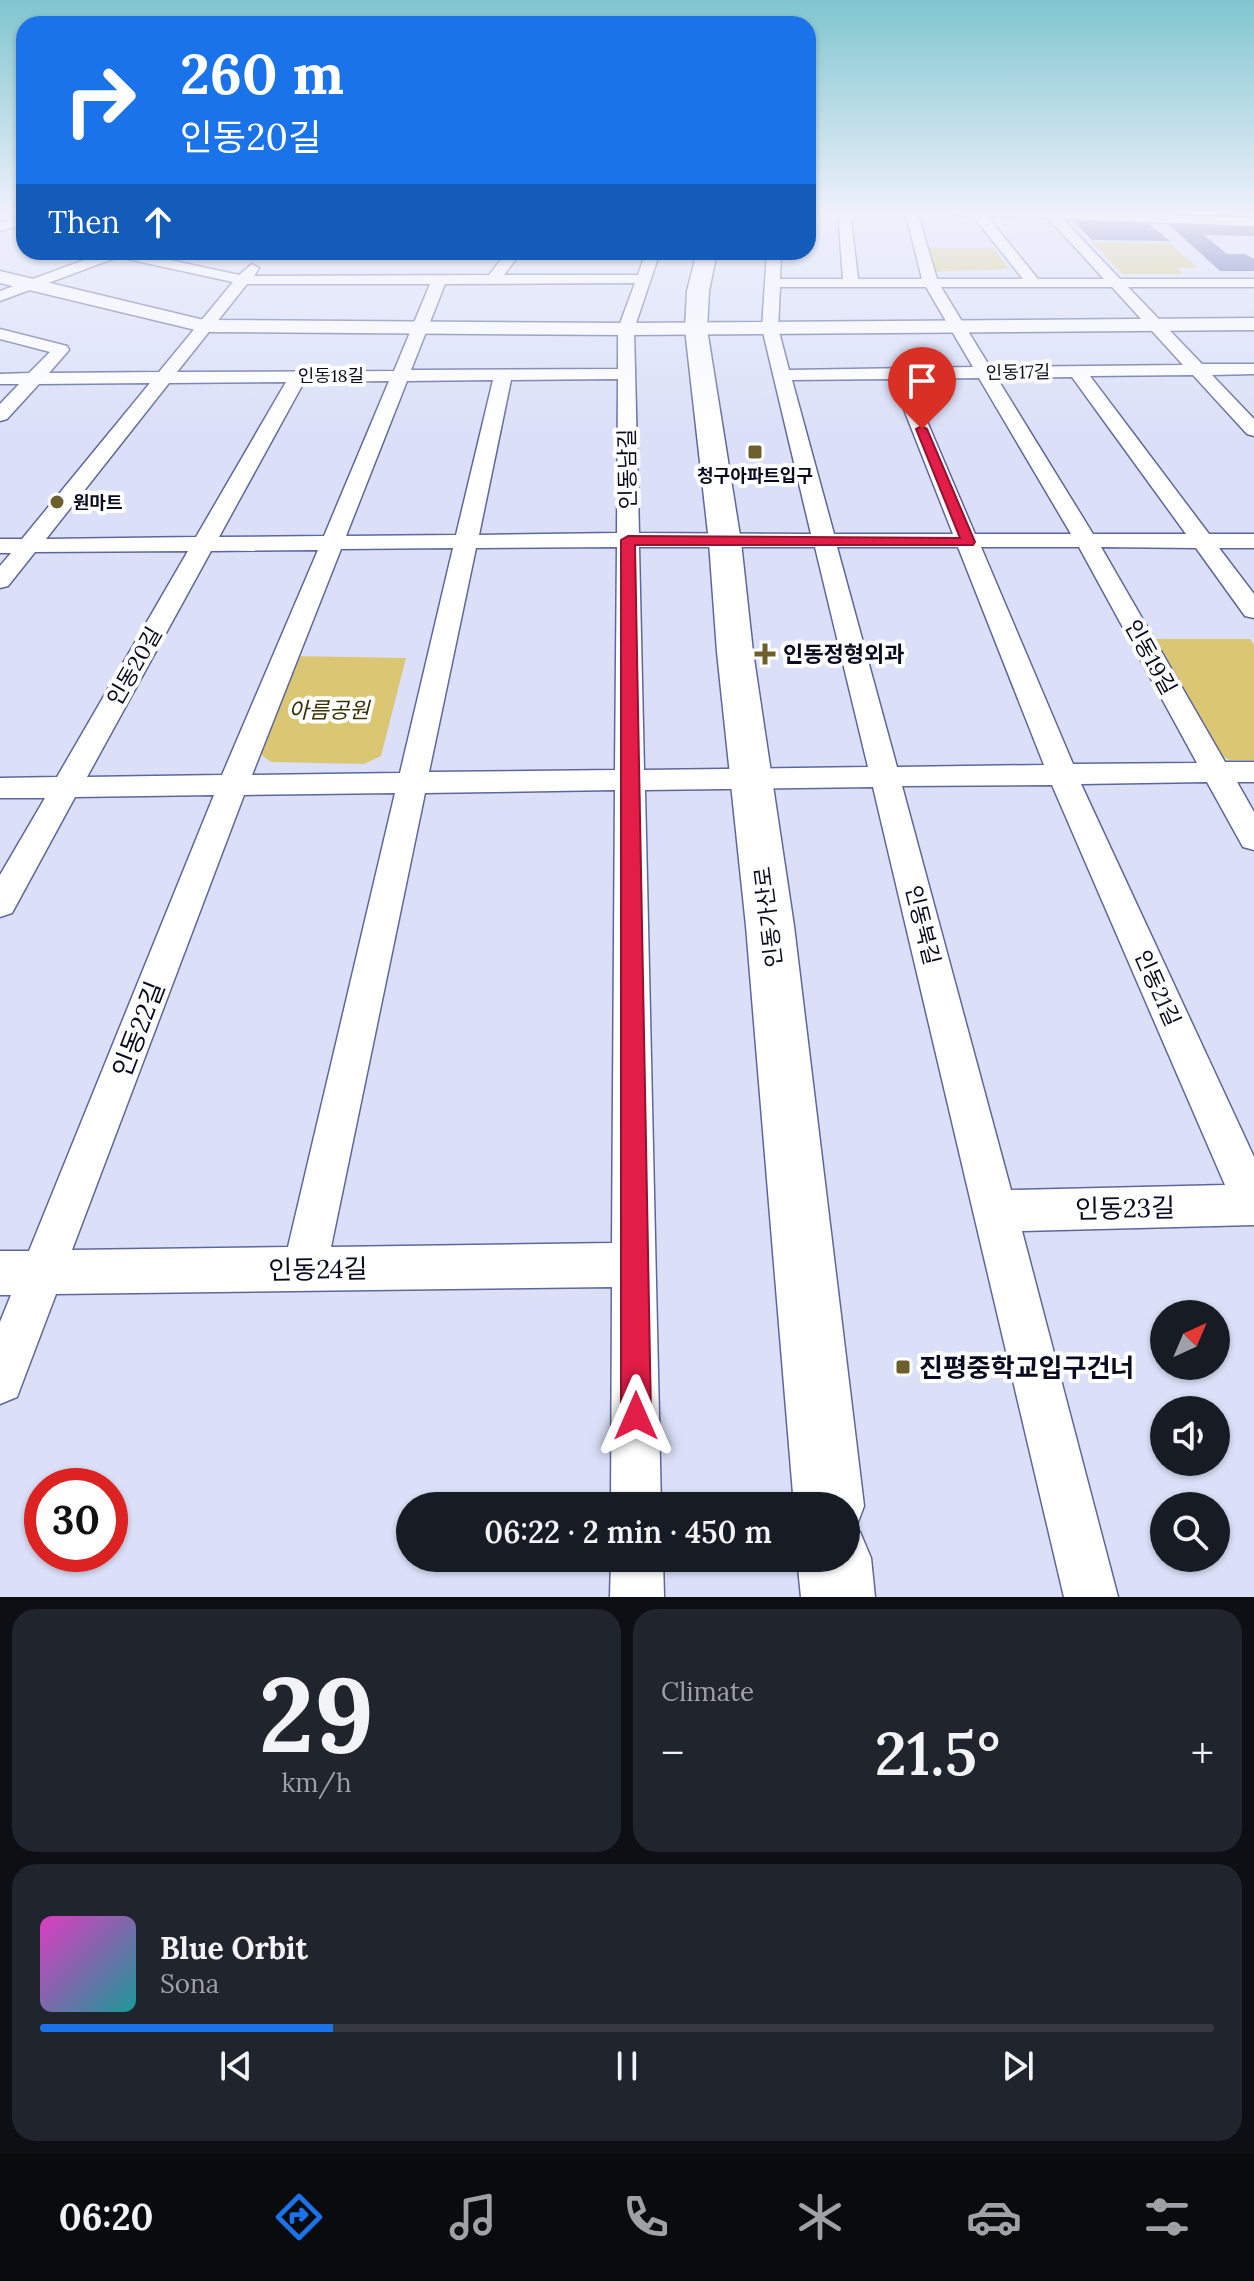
<!DOCTYPE html>
<html lang="en">
<head>
<meta charset="utf-8">
<style>
  :root { --surface:#171b24; --page:#20242c; --text:#f1f3f6; --muted:#9ea1a6; --line:#363941; --accent:#1a73e8 }
  body { margin:0; font-family:Lora,"Noto Sans KR",serif; background:var(--page); color:var(--text); height:100vh; display:flex; flex-direction:column; font-size:30px; white-space:nowrap }
  * { box-sizing:border-box; margin:0 }
  p { font-size:26px; color:var(--muted) }
  .icon { flex:none; width:44px; height:44px; fill:none; stroke:currentColor; stroke-width:2; stroke-linecap:round; stroke-linejoin:round }
  .map { position:relative; height:1597px; overflow:hidden }
  .side { display:flex; flex-direction:column; gap:12px; padding:12px; background:#0d0f14; flex:1 }
  .side>* { flex:none }
  .top-card { position:absolute; left:16px; top:16px; width:800px; height:244px; border-radius:24px; box-shadow:0 2px 6px #0004; background:#1a73e8; color:#fff; overflow:hidden }
  .needle { width:52px; rotate:44deg }
  .tools { position:absolute; left:1150px; top:1300px; display:grid; gap:16px }
  .tools a { display:grid; place-items:center; width:80px; height:80px; border-radius:50%; background:var(--surface); box-shadow:0 2px 6px #0004; font-size:40px }
  .speed { position:absolute; left:24px; top:1468px; display:flex; gap:16px; font-size:40px; font-weight:700; text-align:center }
  .speed>* { display:grid; place-content:center; width:104px; height:104px; border-radius:50%; background:var(--surface); box-shadow:0 2px 6px #0004; line-height:1 }
  .speed .limit { border:12px solid #d22; background:#fff; color:#111 }
  .pin { position:absolute; display:grid; place-items:center; width:68px; height:68px; color:#fff; margin:-82px -34px; border-radius:50% 50% 50% 0; rotate:-45deg; box-shadow:0 0 8px #0007 }
  .pin .icon { rotate:45deg }
  .me { position:absolute; width:88px; margin:-44px; rotate:0deg; stroke-linejoin:round; filter:drop-shadow(0 0 6px #0008) }
  .turn { display:flex; align-items:center; gap:28px; height:168px; padding:0 32px; font-size:36px }
  .turn .icon { width:104px; height:104px; stroke-width:2.5 }
  .turn b { display:block; font-size:56px; line-height:68px }
  .then { display:flex; align-items:center; height:76px; padding:0 32px; background:#0003; gap:16px; font-size:30px }
  .big { font-size:60px; font-weight:600; line-height:1.1 }
  .side .widget { flex:1; display:flex; flex-direction:column; justify-content:center; gap:12px; min-width:0; padding:0 28px; border-radius:24px; background:var(--page) }
  .side .dial { align-items:center; gap:0 }
  .dial b { font-size:104px; line-height:1 }
  .song { display:flex; align-items:center; gap:24px }
  .cover { width:96px; height:96px; border-radius:12px; background:linear-gradient(135deg,hsl(310 70% 55%),hsl(180 70% 35%)) }
  .played { height:8px; border-radius:4px; background:linear-gradient(90deg,var(--accent) 25%,var(--line) 25%) }
  .keys { display:flex; justify-content:space-around; direction:ltr }
  .heat { display:flex; justify-content:space-between; align-items:center; font-size:44px; direction:ltr }
  .side .tiles { flex:1; display:grid; gap:12px; grid-template-columns:1fr 1fr }
  .widget:last-child { grid-column:span 2 }
  .trip { position:absolute; left:396px; top:1492px; width:464px; height:80px; border-radius:40px; background:var(--surface); box-shadow:0 2px 6px #0004; font-weight:600; line-height:80px; text-align:center }
  .tab-bar { display:flex; height:128px; justify-content:space-around; align-items:center; background:#090b0e; color:var(--muted) }
  .tab-bar .icon { width:56px; height:56px }
  .tab-bar .on { color:var(--accent) }
  .tab-bar b { font-size:36px; color:var(--text) }
  .map>svg:first-child { display:block }
</style>
</head>
<body>
<div class="map">
<svg width="1254" height="1597" viewBox="0 0 1254 1597">
  <rect width="100%" height="100%" fill="#dbe0f8"/>
  <path fill="#dbc773" d="M1092 242 1169 243 1198 268H1177L1183 274H1123Z
    M921 248H993L1009 269 926 272Z
    M1142 639H1250L1254 645V760H1230L1208 750Z
    M294 656 406 658 381 756 364 764 271 762 252 748Z"/>
  <path fill="#4b539e" d="M1073 220 1148 223 1170 241 1092 240Z
    M1167 223 1254 227V236L1204 235 1227 254H1245L1254 259V271H1220Z"/>
  <g fill="none" stroke-linecap="round" stroke-linejoin="round">
    <defs>
      <path id="minor" d="M838 211H850L858 279H922L905 211H917L937 279H1023L973 216 954 215 948 211H1054L1254 218V226L1063 219 1120 279H1254V287H1128L1202 364H1254V374L1212 375 1254 419V436L1247 434 1193 375 1090 376 1209 534H1254V548H1219L1254 594V618L1245 616 1196 548 1101 547 1225 762H1254V782H1237L1254 812V850L1243 847 1207 782 1081 784 1254 1157V1225L1022 1231 1118 1597H1064L873 787 645 790 661 1506H611L612 1287 56 1294 17 1397 0 1404V1322L11 1295H0V1251H29L214 795 75 797 12 913 0 917V875L45 798H0V778L57 777 188 551 35 552 8 586 0 588V566L11 553H0V539H22L150 383 39 384 7 419 0 421V404L19 384H0V374L29 373 50 352 0 339V329L67 346 69 350 49 373 159 372 233 282 118 257 0 301V291L106 252H133L239 275 252 264 259 268 254 276 489 275 507 252H521L504 275H638L646 252H660L634 329 639 533 811 534 762 328 767 252H781L780 279H843ZM987 216 1048 218 1104 279H1038ZM635 283 618 329V369L411 370 445 284ZM247 284H430L394 371 177 372ZM780 287H926L973 367 789 370 778 328ZM941 287H1112L1183 365 990 367ZM1072 377 1186 534H1093L997 378ZM979 378 1071 534H975L909 379ZM618 379 617 533 479 535 511 380ZM892 379 953 534H834L792 380ZM493 380 456 535 346 536 407 381ZM389 381 324 536 219 537 304 382ZM286 382 196 537 46 539 169 383ZM617 547 615 770 429 772 476 548ZM639 547H815L868 767 644 770ZM837 547H958L1044 765 897 767ZM981 547H1079L1197 763 1073 764ZM453 548 400 773 252 775 341 549ZM318 550 222 775 87 777 211 551ZM1052 785 1225 1185 1011 1190 902 786ZM615 790 612 1243 331 1247 425 793ZM395 793 288 1247 72 1250 244 795Z
        M24 216V224L0 231V223Z
        M611 1558H663L664 1597H610Z"/>
      <path id="tertiary" d="M0 271 204 320 626 323 1254 318V330L626 335 204 332 0 283Z"/>
      <path id="secondary" d="M697 252H717L709 291 707 329 741 542 753 652 794 926 864 1506 855 1530 860 1532 871 1558 875 1597H801L797 1558H846V1506H794L746 926 717 652 709 542 685 329 687 291Z"/>
    </defs>
    <use href="#minor" stroke="#5e679c" stroke-width="3"/>
    <use href="#tertiary" stroke="#5e679c" stroke-width="3"/>
    <use href="#secondary" stroke="#5e679c" stroke-width="3"/>
    <use href="#minor" fill="#fff" fill-rule="evenodd"/>
    <use href="#tertiary" fill="#fff" fill-rule="evenodd"/>
    <use href="#secondary" fill="#fff" fill-rule="evenodd"/>
  </g>
  <linearGradient id="sky" x2="0" y2="1"><stop stop-color="#80c6cf"/><stop offset="0.49" stop-color="#eff1fc"/><stop offset="1" stop-color="#eff1fc" stop-opacity="0"/></linearGradient>
  <rect width="1254" height="434" fill="url(#sky)"/>
  <path fill="#e11d48" stroke="#92132f" stroke-width="2" d="M922 426 927 429 975 542 973 545H635L651 1416 646 1426 636 1430 626 1426 621 1416V540L628 536 960 538 916 429Z"/>
  <g fill="#6c5f2c" stroke="#fff" stroke-width="3">
    <rect x="747" y="444" width="16" height="16" rx="4"/>
    <circle cx="57" cy="502" r="8"/>
    <path d="M761 642h8v8h8v8h-8v8h-8v-8h-8v-8h8z"/>
    <rect x="895" y="1359" width="16" height="16" rx="4"/>
  </g>
  <g text-anchor="middle" dominant-baseline="central" stroke-width="8" stroke-linejoin="round" paint-order="stroke">
    <g font-size="18" fill="#090c20" stroke="#fff">
      <text transform="translate(1018 372) rotate(-1)">인동17길</text>
      <text x="331" y="375">인동18길</text>
    </g>
    <g font-size="18" font-weight="bold" fill="#090c20" stroke="#fff">
      <text x="755" y="475">청구아파트입구</text>
      <text x="73" y="502" text-anchor="start">원마트</text>
    </g>
    <g font-size="22" fill="#090c20" stroke="#fff">
      <text transform="translate(627 469) rotate(-91)">인동남길</text>
      <text transform="translate(1151 657) rotate(61)">인동19길</text>
      <text transform="translate(134 666) rotate(-60)">인동20길</text>
      <text transform="translate(768 917) rotate(-97)">인동가산로</text>
      <text transform="translate(923 925) rotate(76)">인동북길</text>
      <text transform="translate(1158 988) rotate(66)">인동21길</text>
    </g>
    <g font-size="22" font-weight="bold" fill="#090c20" stroke="#fff" text-anchor="start">
      <text x="783" y="654">인동정형외과</text>
    </g>
    <g font-size="22" font-style="italic" fill="#3a3105" stroke="#fff">
      <text x="329" y="710">아름공원</text>
    </g>
    <g font-size="26" fill="#090c20" stroke="#fff">
      <text transform="translate(138 1029) rotate(-69)">인동22길</text>
      <text transform="translate(1125 1208) rotate(-1)">인동23길</text>
      <text transform="translate(318 1269) rotate(-1)">인동24길</text>
    </g>
    <g font-size="26" font-weight="bold" fill="#090c20" stroke="#fff" text-anchor="start">
      <text x="919" y="1367">진평중학교입구건너</text>
    </g>
  </g>
</svg>
<div class="tools">
<a><svg class="needle" viewBox="-14 -14 28 28"><path d="M0-13l5 13h-10z" fill="#e53935"/><path d="M0 13l5-13h-10z" fill="#9ea1a6"/></svg></a>
<a><svg class="icon" aria-label="sound" viewBox="0 0 24 24"><path d="M4 9h4l5-4v14l-5-4H4zM17 9q2 3 0 6"/></svg></a>
<a><svg class="icon" aria-label="search" viewBox="0 0 24 24"><circle cx="10" cy="10" r="6"/><path d="M15 15l6 6"/></svg></a>
</div>
<div class="speed"><div class="limit">30</div></div>
<div class="pin" style="left:922px;top:429px;background:#d93025"><svg class="icon" aria-label="arrive" viewBox="0 0 24 24"><path d="M6 21V4h12l-3 4 3 4H6"/></svg></div>
<svg class="me" style="left:636px;top:1416px" viewBox="-20 -20 40 40"><path d="M0-17L14 15 0 8-14 15z" fill="#e11d48" stroke="#fff" stroke-width="4"/></svg>
<div class="trip">06:22 · 2 min · 450 m</div>
<div class="top-card">
<div class="turn"><svg class="icon" aria-label="right" viewBox="0 0 24 24"><path d="M7 20v-9h11M14 6l5 5-5 5"/></svg><div><b>260 m</b>인동20길</div></div>
<div class="then">Then<svg class="icon" aria-label="ahead" viewBox="0 0 24 24"><path d="M12 20V5M6 11l6-6 6 6"/></svg></div>
</div>
</div>
<section class="side">
<div class="tiles">
<div class="widget dial"><b>29</b><p>km/h</p></div>
<div class="widget"><p>Climate</p>
<div class="heat"><a>−</a><b class="big">21.5°</b><a>+</a></div>
</div>
<div class="widget">
<div class="song"><i class="cover"></i><div><b>Blue Orbit</b><p>Sona</p></div></div>
<div class="played"></div>
<div class="keys"><svg class="icon" aria-label="previous" viewBox="0 0 24 24"><path d="M18 5L8 12l10 7zM5 5v14"/></svg><svg class="icon" aria-label="pause" viewBox="0 0 24 24"><path d="M8 5v14M16 5v14"/></svg><svg class="icon" aria-label="next" viewBox="0 0 24 24"><path d="M6 5l10 7-10 7zM19 5v14"/></svg></div>
</div>
</div>
</section>
<nav class="tab-bar">
<b>06:20</b>
<svg class="icon on" aria-label="directions" viewBox="0 0 24 24"><path d="M12 3l9 9-9 9-9-9zM9 14v-3h6M13 9l2 2-2 2"/></svg>
<svg class="icon" aria-label="music" viewBox="0 0 24 24"><path d="M9 18V5l10-2v13"/><circle cx="6" cy="18" r="3"/><circle cx="16" cy="16" r="3"/></svg>
<svg class="icon" aria-label="phone" viewBox="0 0 24 24"><path d="M5 4h4l2 5-3 2q2 4 5 5l2-3 5 2v4C11 20 4 13 5 4z"/></svg>
<svg class="icon" aria-label="climate" viewBox="0 0 24 24"><path d="M12 3v18M4 7l16 10M4 17L20 7"/></svg>
<svg class="icon" aria-label="car" viewBox="0 0 24 24"><path d="M5 17H2v-5l4-1 3-4h7l3 4 3 1v5h-3M9 17h6M6 11h13"/><circle cx="7" cy="17" r="2"/><circle cx="17" cy="17" r="2"/></svg>
<svg class="icon" aria-label="filters" viewBox="0 0 24 24"><path d="M4 7h16M4 17h16"/><circle cx="9" cy="7" r="2"/><circle cx="15" cy="17" r="2"/></svg>
</nav>
</body>
</html>
